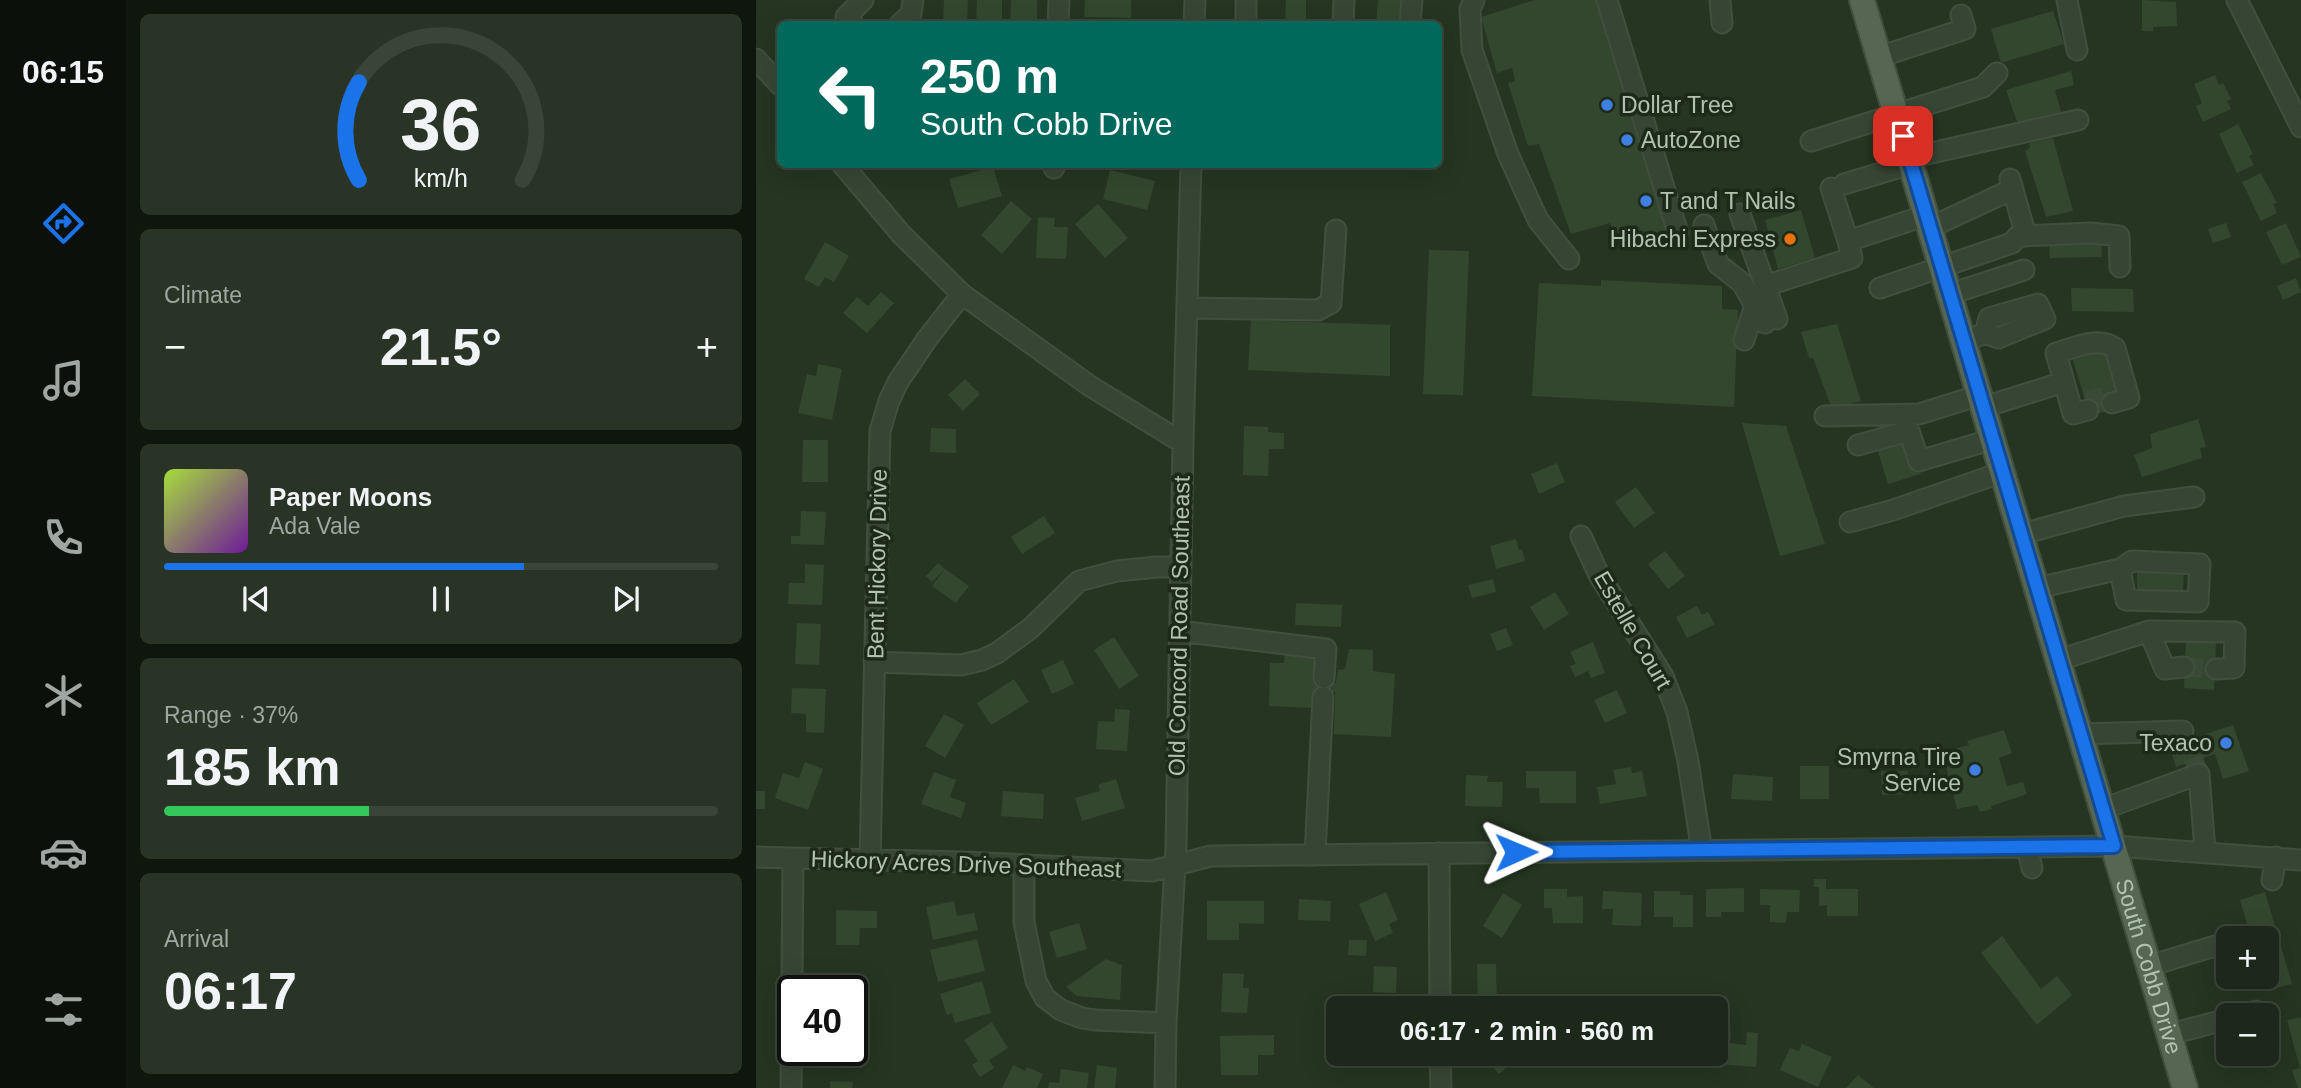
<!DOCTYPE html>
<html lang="en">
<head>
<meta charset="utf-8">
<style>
  :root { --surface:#1c2819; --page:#293426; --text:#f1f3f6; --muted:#a0a6a2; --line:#3a4438; --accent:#1a73e8 }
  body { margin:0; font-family:Arial,sans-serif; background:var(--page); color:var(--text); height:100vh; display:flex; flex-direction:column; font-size:26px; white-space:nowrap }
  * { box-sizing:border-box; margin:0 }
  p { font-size:23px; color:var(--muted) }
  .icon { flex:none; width:38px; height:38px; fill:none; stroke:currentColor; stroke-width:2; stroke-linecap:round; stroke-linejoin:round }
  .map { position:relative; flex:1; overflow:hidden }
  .side { display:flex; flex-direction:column; gap:14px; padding:14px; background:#0f160e; width:630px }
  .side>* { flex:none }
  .guide { position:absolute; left:21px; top:21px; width:665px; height:147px; border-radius:10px; box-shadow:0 7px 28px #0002,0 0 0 2px var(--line); background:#00695c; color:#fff; overflow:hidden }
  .controls { position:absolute; left:1460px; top:926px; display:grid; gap:14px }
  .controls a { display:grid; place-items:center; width:63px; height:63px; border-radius:10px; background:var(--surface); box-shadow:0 7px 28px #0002,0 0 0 2px var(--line); font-size:35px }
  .speed { position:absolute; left:21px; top:975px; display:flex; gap:14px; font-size:35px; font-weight:700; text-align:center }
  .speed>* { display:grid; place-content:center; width:91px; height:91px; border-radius:50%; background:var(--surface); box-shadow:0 7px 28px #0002,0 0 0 2px var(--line); line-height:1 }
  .speed .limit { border:4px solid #111; border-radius:10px; background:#fff; color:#111 }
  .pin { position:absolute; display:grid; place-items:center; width:60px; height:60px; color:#fff; margin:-30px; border-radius:14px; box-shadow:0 4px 10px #0006 }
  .me { position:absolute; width:77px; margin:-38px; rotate:89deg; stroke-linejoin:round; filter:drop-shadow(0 0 5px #0008) }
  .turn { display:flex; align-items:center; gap:24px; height:147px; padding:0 28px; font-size:32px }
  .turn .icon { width:91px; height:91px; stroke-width:2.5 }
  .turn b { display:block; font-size:49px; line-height:60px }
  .big { font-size:52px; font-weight:800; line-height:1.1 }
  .side .tile { flex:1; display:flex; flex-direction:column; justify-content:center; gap:10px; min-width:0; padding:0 24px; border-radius:10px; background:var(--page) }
  .side .dial { align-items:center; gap:0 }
  .dial svg { height:182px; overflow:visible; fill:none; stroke:var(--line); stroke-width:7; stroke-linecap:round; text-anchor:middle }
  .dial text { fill:var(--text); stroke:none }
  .song { display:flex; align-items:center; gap:21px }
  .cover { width:84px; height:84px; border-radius:10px; background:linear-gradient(135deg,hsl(80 70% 55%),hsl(280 70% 35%)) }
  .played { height:7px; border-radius:4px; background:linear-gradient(90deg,var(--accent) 65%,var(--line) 65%) }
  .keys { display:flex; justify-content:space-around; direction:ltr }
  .heat { display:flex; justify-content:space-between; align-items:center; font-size:38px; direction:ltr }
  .charge { height:10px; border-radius:5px; background:linear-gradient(90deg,#34c759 37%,var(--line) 0) }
  .trip { position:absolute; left:570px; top:996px; width:402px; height:70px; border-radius:10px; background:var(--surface); box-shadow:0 7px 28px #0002,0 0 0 2px var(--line); font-weight:800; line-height:70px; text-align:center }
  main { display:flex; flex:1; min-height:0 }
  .menu { display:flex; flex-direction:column; width:126px; justify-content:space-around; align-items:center; background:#0b100a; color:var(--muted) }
  .menu .icon { width:49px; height:49px }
  .menu .active { color:var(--accent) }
  .menu b { font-size:32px; color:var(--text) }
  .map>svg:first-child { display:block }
</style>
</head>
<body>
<main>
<nav class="menu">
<b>06:15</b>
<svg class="icon active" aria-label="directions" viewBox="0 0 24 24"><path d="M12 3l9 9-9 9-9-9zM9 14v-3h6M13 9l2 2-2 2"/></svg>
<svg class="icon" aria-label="music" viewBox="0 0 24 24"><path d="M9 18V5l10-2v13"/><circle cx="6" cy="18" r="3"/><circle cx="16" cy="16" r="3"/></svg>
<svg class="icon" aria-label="phone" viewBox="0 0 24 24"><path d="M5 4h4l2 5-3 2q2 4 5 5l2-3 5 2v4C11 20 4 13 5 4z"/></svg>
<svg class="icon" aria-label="climate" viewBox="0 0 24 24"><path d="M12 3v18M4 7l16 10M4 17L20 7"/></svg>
<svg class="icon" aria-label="car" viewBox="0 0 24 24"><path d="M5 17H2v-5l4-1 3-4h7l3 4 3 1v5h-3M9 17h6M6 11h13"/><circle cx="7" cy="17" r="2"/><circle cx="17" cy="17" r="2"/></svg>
<svg class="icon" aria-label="filters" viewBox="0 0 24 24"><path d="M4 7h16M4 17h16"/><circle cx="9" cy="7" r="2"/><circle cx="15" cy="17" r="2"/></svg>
</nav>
<section class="side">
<div class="tile dial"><svg viewBox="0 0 100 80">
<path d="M14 69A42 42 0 1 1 86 69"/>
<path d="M14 69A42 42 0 0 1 14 26" stroke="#1a73e8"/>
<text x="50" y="56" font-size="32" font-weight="700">36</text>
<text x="50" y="72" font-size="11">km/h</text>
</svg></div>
<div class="tile"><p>Climate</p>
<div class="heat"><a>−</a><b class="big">21.5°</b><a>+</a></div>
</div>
<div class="tile">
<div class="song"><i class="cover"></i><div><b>Paper Moons</b><p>Ada Vale</p></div></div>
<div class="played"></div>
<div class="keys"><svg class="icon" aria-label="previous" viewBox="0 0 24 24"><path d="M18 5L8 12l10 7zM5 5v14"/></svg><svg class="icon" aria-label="pause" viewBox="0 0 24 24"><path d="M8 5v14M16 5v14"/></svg><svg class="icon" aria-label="next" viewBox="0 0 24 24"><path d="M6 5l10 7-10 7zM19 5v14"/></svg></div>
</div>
<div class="tile"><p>Range · 37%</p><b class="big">185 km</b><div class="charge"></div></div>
<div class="tile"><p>Arrival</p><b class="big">06:17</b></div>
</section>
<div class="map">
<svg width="1545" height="1088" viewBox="0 0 1545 1088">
  <rect width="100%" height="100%" fill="#253521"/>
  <path fill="#33472e" d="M188 0H212L211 24H187Z
    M221 0H246V24H220Z
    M255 0H281V24H254Z
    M329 0H375V18L328 17Z
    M530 0H550V24H529Z
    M622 0H649L648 24H620Z
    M779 0H842L912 234 869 247 865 234 858 236 854 223 815 234 783 144 772 146 752 83 759 81 756 68 741 73 725 17Z
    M1386 0 1420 2 1421 26 1397 27V31H1386Z
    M1297 11 1308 44 1245 63 1235 29Z
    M1315 71 1318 85 1299 90 1305 112 1262 125 1250 90Z
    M1459 75 1463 85 1467 83 1475 99 1471 101 1475 109 1447 122 1440 106 1446 103 1438 84Z
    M1482 124 1497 154 1493 156 1498 165 1481 173 1463 134Z
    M1297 138 1317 211 1290 217 1269 151 1274 148 1273 143Z
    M237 167 246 196 202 208 193 179Z
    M354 170 399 181 391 210 347 199Z
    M1505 173 1521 203 1517 204 1521 213 1505 221 1486 182Z
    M255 201 276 219 246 254 225 235Z
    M342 204 372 238 349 258 319 224Z
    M1045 210 1059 258 1022 269 1009 220Z
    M282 217 299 218 298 227H312L310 259 280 258Z
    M1470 223 1475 237 1457 243 1452 229Z
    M1530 223 1545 257 1526 265 1510 232Z
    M69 242 93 256 78 282 69 277 63 287 48 279Z
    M1345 242 1346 257 1294 258 1293 244Z
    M673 250 713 251 707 395 667 394Z
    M1540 278 1545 292 1527 300 1521 286Z
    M845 280 966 286V309L982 310 978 407 776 396 783 283 845 286Z
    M1315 288 1377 289 1378 312 1316 311Z
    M125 292 138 303 111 333 87 313 101 297 112 306Z
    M495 320 634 325V376L492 370Z
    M1081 324 1105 401 1076 409 1057 358H1053L1045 332Z
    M1353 346 1366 390 1353 392 1358 409 1334 416 1316 357Z
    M62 364 86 369 76 420 42 413 51 374 60 376Z
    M209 379 224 394 207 411 192 395Z
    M1442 419 1450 447 1444 448 1446 458 1386 477 1378 455 1396 448 1394 434Z
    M986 423 1030 426 1069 544 1024 556Z
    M488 426 512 427V432L528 433V449H513L512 476 487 475Z
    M175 428 200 429V453L174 452Z
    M1152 434 1164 474 1132 484 1120 445Z
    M47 440H72V482H46Z
    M801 463 809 482 783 494 775 474Z
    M880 487 899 513 878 528 859 502Z
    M45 511 70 512 68 545 35 544V536H44Z
    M288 516 299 533 266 554 255 537Z
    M760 539 763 550 766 549 769 561 740 569 734 546Z
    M909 551 929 576 912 589 892 564Z
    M182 563 189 569 176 582 170 576Z
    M49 564 68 565 66 605 32 604 33 583H49Z
    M1381 564 1428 565 1427 595 1381 594Z
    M189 569 213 586 200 603 176 586Z
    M737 579 740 592 716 598 712 585Z
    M799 592 813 614 788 630 774 607Z
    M540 603 586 605 585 627 539 625Z
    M941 606 946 615 952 612 959 624 931 638 920 617Z
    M41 623 65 624 63 665 39 664Z
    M750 628 757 645 741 651 734 634Z
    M358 637 383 676 363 689 338 650Z
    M1430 640 1460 642 1458 690 1428 688Z
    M837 642 849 673 835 678 832 671 819 677 814 666 820 664 814 652Z
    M593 649 617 650V671L639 674 635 737 578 734 579 692 574 693 557 708 513 706 514 663H528L529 653 559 656 560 678 580 683 582 670 589 669Z
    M307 660 318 684 296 694 285 670Z
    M258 679 273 702 235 725 221 703Z
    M36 688 70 689 68 733 50 732V714L35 713Z
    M861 690 871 713 849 723 838 700Z
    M359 709 374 710 371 751 340 749 342 721 358 722Z
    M188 714 208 725 189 758 169 746Z
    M1477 725 1493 771 1467 779 1459 754 1420 767 1413 746Z
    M1248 730 1256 753 1243 758 1251 786 1267 782 1271 794 1235 806 1236 809 1224 812 1221 805 1201 809 1186 752 1213 745 1211 741Z
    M49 762 67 769 52 810 19 798 27 773 43 778Z
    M1044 766H1073V799H1044Z
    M875 767 876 773 886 771 891 796 844 804 841 787 860 784 857 770Z
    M770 771H820V803H784L783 788H770Z
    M1125 771H1152V780L1160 779 1161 794 1126 795Z
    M178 772 200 780 194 797 210 803 205 818 165 804Z
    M977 774 1017 777 1016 801 975 799Z
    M710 775 732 776 731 782H747L746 807 709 806Z
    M360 779 369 808 326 821 319 798 344 791 342 785Z
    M0 791H9V809H0Z
    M247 791 288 794 287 819 245 816Z
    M1058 879H1070V889H1102V916H1071V905L1063 906V887H1058Z
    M988 888V912H965V917H950V889Z
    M788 889H811V897L827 896V923H797L796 908H788Z
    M1004 889 1044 890 1043 912H1031L1030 923 1014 922V905H1004Z
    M847 891 886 893 885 926 856 925 857 909H846Z
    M898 891H924V895H937V927H917V917H898Z
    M630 892 642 920 633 924 637 933 619 941 603 904Z
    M1509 892 1536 984 1509 990 1506 976H1510V938H1495L1484 900Z
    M747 893 766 905 746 938 727 926Z
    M543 899 575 901 574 921 542 920Z
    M198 901 201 916 218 913 222 930 177 940 170 907Z
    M451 901H508V924L483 923V940H451Z
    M80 910 121 911V928H104L103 945H80Z
    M323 923 331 949 301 958 293 932Z
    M1246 936 1285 989 1301 976 1316 995 1281 1025 1225 953Z
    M221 939 229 971 182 982 174 950Z
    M593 940H611L610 956 592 955Z
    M350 959 366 965 364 1000 321 996 310 987Z
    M721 964H740L741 1005H722Z
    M618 966 641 967 640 993 617 992Z
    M467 973 488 974 487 988H493L491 1013 465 1012Z
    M226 981 235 1013 199 1023 196 1013 191 1015 184 994Z
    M96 1004H103L102 1025H96Z
    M1545 1017V1088H1542L1536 1070 1544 1068 1531 1020Z
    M236 1022 252 1048 233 1060 238 1068 224 1077 216 1065 222 1061 208 1040Z
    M962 1030 975 1031 974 1043 990 1045 991 1032 1002 1033 1000 1067 960 1064Z
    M518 1035V1055H502V1075H465L464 1036Z
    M1046 1044 1076 1057 1062 1087 1024 1070 1034 1048 1043 1051Z
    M608 1054H635L634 1066 607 1065Z
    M725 1054H753L759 1060 743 1074Z
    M784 1054H823V1064L784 1065Z
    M839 1054H876V1063H839Z
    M904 1054H937V1062H904Z
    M257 1065 269 1071 271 1067 287 1074 281 1088H246Z
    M341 1065 361 1068 359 1088H338Z
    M305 1069 333 1073 331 1088H292L293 1082 303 1083Z
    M1102 1075 1118 1088H1090Z
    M74 1081 97 1082 96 1088H74Z"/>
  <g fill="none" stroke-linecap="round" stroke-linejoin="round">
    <path stroke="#3a4a36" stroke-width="19" stroke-dasharray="19 10" stroke-linecap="butt" d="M1330 401 1353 395
      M1428 667 1460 669
      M1427 731 1443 774"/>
    <defs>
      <path id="minor" d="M718 0 714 9 716 50 752 154 782 220 813 259
        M851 0 922 233
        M964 0 966 23
        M1311 0 1321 50
        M1481 0 1545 127
        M97 24 90 17 107 0
        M144 24 155 14 157 0
        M302 24 303 0
        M438 24 439 0
        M490 24V0
        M587 24 588 0
        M654 24 656 0
        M1123 57 1209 29 1205 15
        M0 59 24 85
        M1055 141 1227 87 1241 73
        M1153 158 1322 120
        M86 164 145 234 206 294 334 386 427 443
        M298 168V164
        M1254 179 1270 236
        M1088 184 1155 164
        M1075 188 1092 241
        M984 214 1021 319
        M948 225 962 264 986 283 1009 323
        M1173 228 1257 189
        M1009 286 1096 258 1092 241 1171 215
        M1124 288 1256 243 1262 236 1335 233 1363 236 1364 267
        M1194 294 1268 270
        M431 308 562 310 575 303 580 230
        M988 340 999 305
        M1208 342 1229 333 1242 338 1289 319 1282 304 1233 318 1229 333
        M1228 407 1308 382
        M1332 410 1317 414 1300 353C1318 348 1342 336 1359 348L1373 398 1356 403
        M1069 416 1163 414 1224 395
        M1102 445 1153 431 1163 461 1237 439
        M1094 522 1137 510 1247 472
        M1266 534 1368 506 1438 497
        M825 536 843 575 907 676 921 712 932 761 944 839 940 850
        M1281 588 1364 569 1376 561 1444 564 1442 602 1370 600 1364 569
        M423 631 570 649 568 678
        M1303 660 1393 631
        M118 662 205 665 226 660 241 653 275 628 323 581 361 571 401 567H425
        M1428 667 1409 669 1393 631 1479 632 1478 668 1460 669
        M1325 734 1427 731
        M1347 809 1443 774 1449 851
        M1271 847 1276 868
        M683 853 684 1008
        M559 855 567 697
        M0 857 207 862 396 871 455 856 1358 846 1545 860
        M114 859 124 431 133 401 142 382 171 339 206 294
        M268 865V922L280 981 289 998 305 1010 326 1018 339 1020 410 1023
        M1516 880 1520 857
        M1393 966 1472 942
        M1486 1015 1500 1011
        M1414 1034 1472 1019
        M684 1054 685 1088
        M35 1088 37 858
        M409 1088 410 1023 420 847 427 443 435 164"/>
      <g id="major">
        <path id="s1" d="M1106 0 1429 1088"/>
      </g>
    </defs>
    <use href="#minor" stroke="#414f3e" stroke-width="23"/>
    <use href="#major" stroke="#414f3e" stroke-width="28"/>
    <use href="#minor" stroke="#374634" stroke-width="19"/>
    <use href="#major" stroke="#566652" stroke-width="24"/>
  </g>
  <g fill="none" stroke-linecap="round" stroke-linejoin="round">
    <defs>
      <path id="route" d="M760 852 1358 846 1147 136"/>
    </defs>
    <use href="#route" stroke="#114b97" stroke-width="18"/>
    <use href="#route" stroke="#1a73e8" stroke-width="12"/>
  </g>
  <g fill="#3f7fe0" stroke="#1d2a1a" stroke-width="2.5">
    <circle cx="851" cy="105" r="7"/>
    <circle cx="871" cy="140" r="7"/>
    <circle cx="890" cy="201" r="7"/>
    <circle cx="1470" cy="743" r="7"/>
    <circle cx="1219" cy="770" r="7"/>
  </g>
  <circle fill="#e8710a" stroke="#1d2a1a" stroke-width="2.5" cx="1034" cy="239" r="7"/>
  <g text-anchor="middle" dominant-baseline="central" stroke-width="7" stroke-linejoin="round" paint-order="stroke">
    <g font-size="23" fill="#b1c3ae" stroke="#1d2a1a" text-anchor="start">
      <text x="865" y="105">Dollar Tree</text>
      <text x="885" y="140">AutoZone</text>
      <text x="904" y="201">T and T Nails</text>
      <text x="1020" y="239" text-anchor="end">Hibachi Express</text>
      <text x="1456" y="743" text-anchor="end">Texaco</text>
      <text x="1205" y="757" text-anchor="end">Smyrna Tire<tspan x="1205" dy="26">Service</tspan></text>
    </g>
    <g font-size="23" fill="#b1c3ae" stroke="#1d2a1a">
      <text transform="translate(121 564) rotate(-89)">Bent Hickory Drive</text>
      <text transform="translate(423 626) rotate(-89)">Old Concord Road Southeast</text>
      <text transform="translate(877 630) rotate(60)">Estelle Court</text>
      <text transform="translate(210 864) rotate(2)">Hickory Acres Drive Southeast</text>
      <text stroke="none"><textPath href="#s1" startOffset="1008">South Cobb Drive</textPath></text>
    </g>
  </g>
</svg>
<div class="controls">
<a>+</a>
<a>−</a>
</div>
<div class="speed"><div class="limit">40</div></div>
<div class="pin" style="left:1147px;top:136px;background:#d93025"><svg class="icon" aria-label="arrive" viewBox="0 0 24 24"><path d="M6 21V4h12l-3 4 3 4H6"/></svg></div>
<svg class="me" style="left:760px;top:852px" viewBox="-20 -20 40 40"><path d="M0-17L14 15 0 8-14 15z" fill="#1a73e8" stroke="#fff" stroke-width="4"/></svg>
<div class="trip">06:17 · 2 min · 560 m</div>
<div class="guide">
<div class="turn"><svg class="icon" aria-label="left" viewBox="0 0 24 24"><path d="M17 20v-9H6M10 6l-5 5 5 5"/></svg><div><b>250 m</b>South Cobb Drive</div></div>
</div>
</div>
</main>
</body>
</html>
